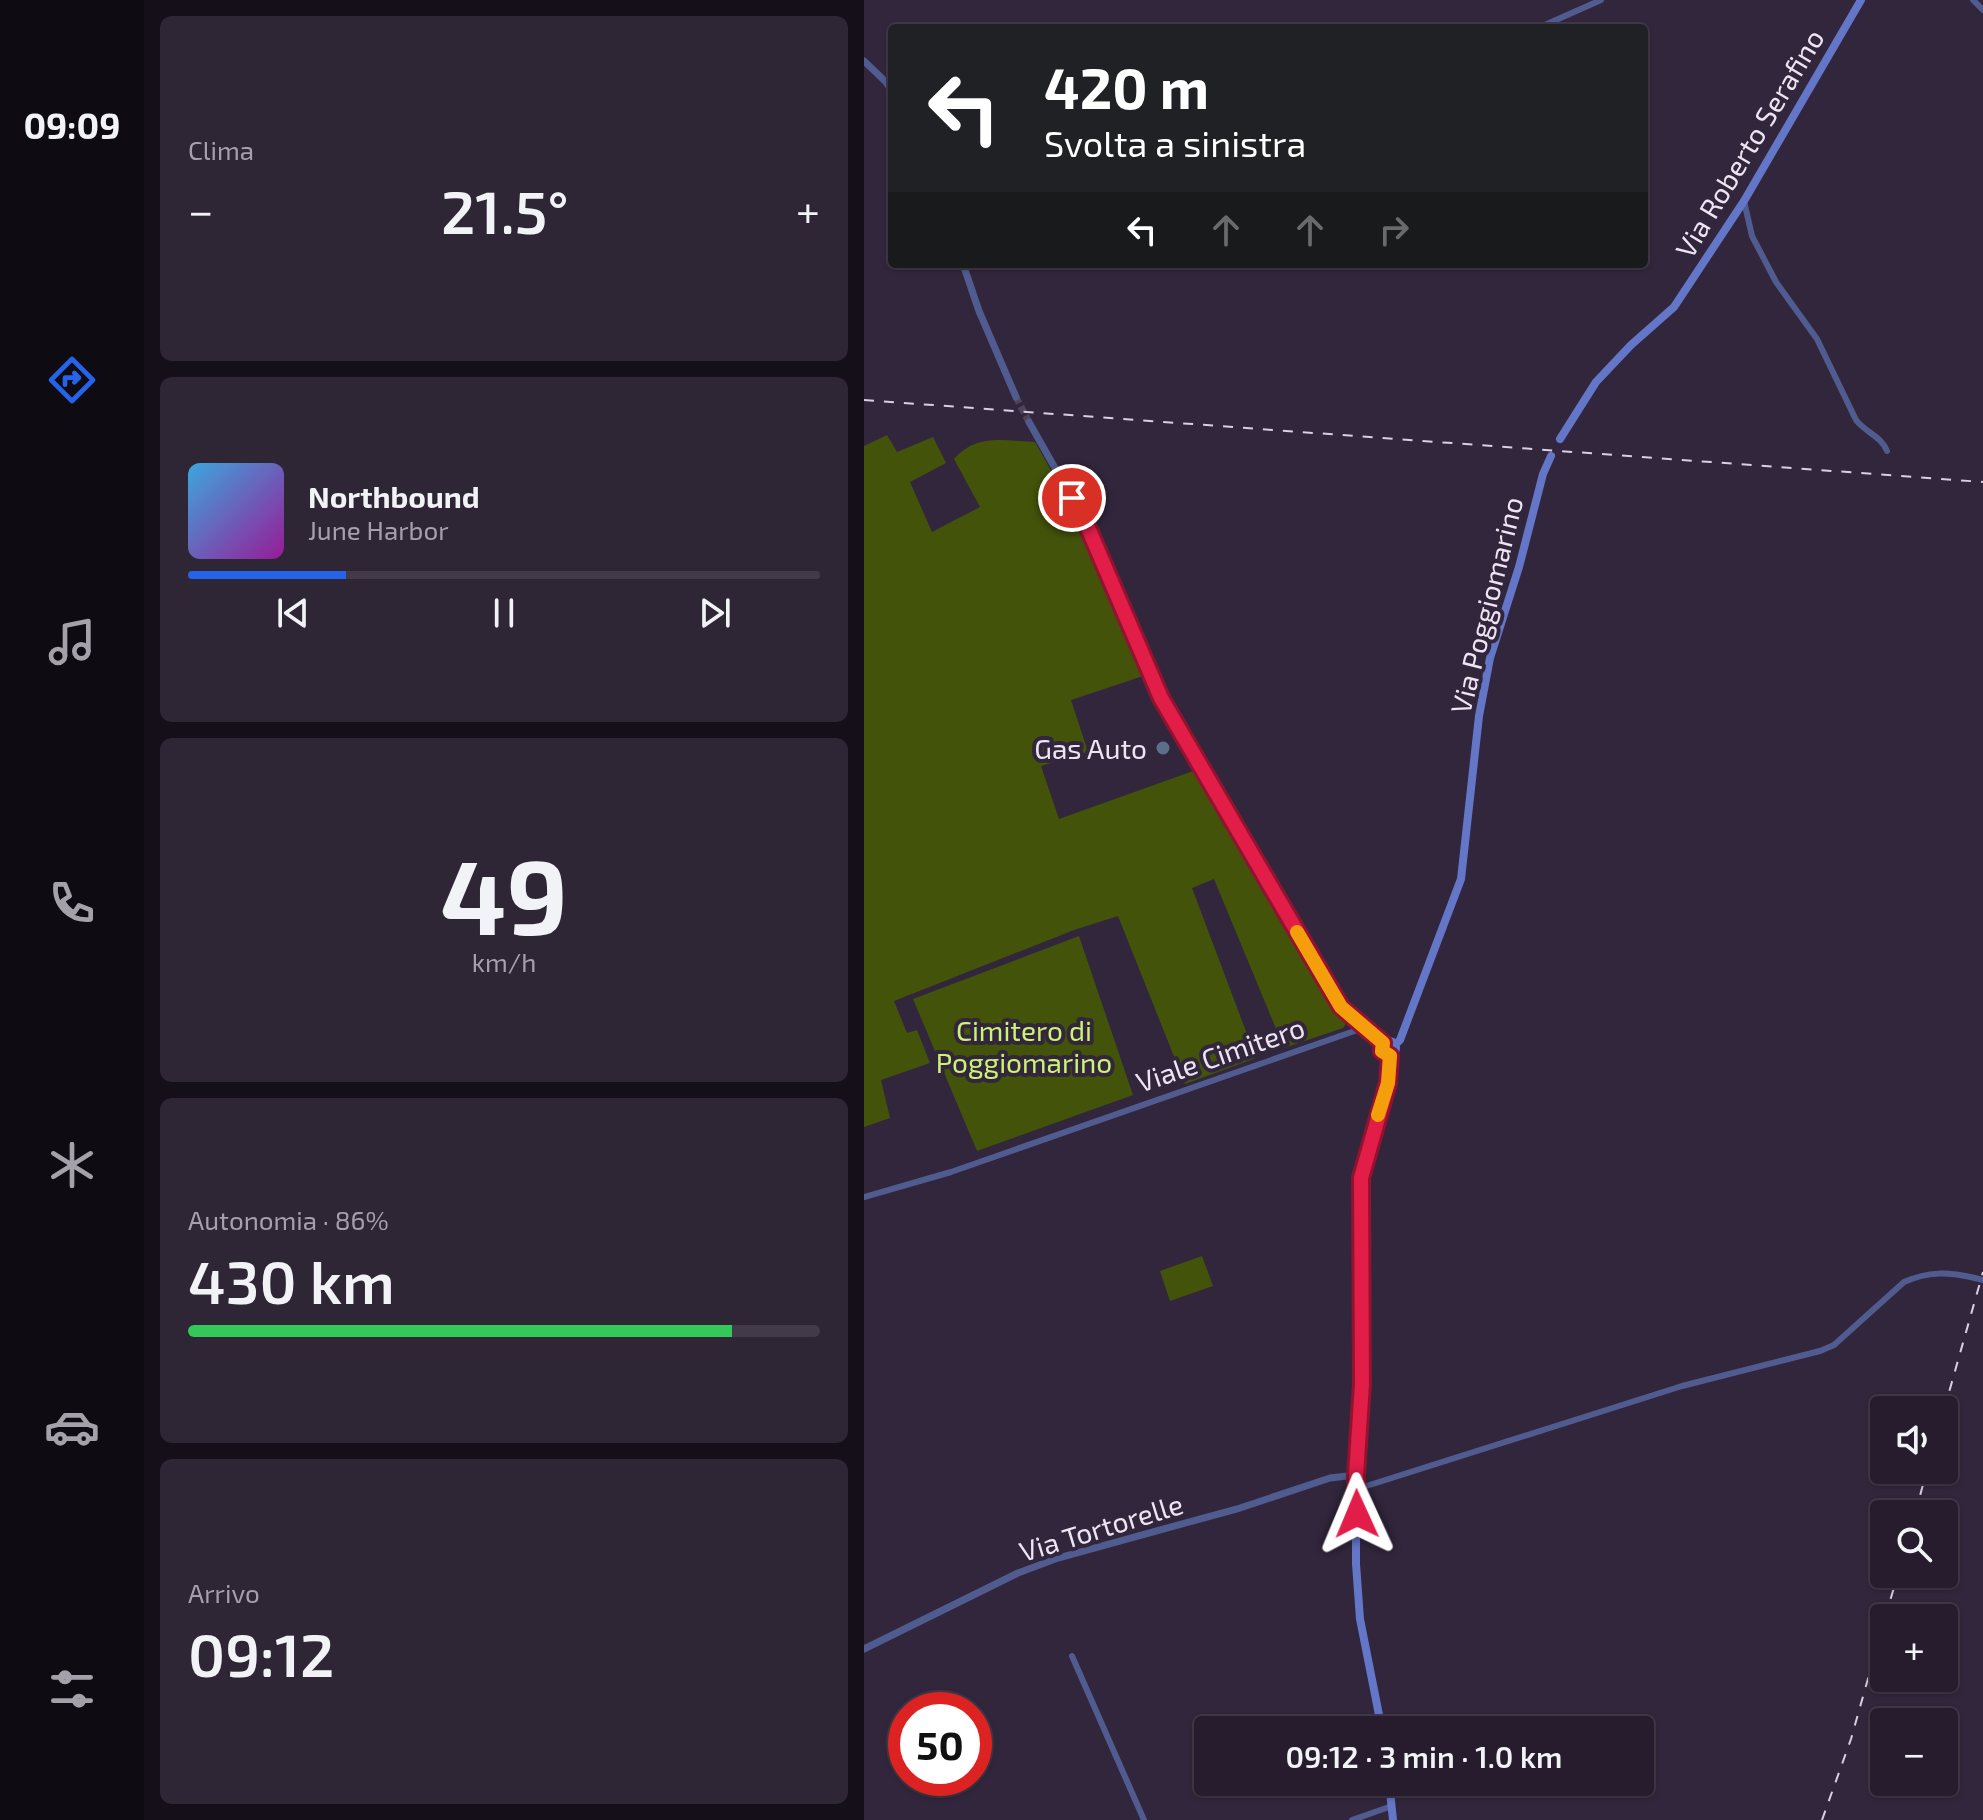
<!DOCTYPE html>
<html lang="it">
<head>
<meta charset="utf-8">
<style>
  :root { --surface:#261c2d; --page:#2e2535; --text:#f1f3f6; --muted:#a4a1aa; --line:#423a49; --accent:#2563eb }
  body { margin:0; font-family:"Exo 2",sans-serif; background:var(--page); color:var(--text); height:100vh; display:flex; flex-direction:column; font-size:30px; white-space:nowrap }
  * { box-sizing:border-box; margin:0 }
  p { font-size:26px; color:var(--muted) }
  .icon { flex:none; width:44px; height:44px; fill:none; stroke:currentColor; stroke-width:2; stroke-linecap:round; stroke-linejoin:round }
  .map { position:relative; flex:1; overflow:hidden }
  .details { display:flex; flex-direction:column; gap:16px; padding:16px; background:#150f19; width:720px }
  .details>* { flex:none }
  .banner { position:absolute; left:24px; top:24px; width:760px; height:244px; border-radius:8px; box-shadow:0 2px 6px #0004,0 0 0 2px var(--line); background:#202124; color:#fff; overflow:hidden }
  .controls { position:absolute; left:1006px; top:1396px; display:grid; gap:16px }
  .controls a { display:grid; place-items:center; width:88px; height:88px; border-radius:8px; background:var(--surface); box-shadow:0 2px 6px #0004,0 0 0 2px var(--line); font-size:40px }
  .speed { position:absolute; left:24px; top:1692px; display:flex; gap:16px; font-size:40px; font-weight:700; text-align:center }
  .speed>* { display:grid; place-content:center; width:104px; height:104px; border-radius:50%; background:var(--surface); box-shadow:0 2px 6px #0004,0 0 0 2px var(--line); line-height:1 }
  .speed .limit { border:12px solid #d22; background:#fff; color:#111 }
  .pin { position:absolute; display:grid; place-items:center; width:68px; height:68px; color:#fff; margin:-34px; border:4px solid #fff; border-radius:50%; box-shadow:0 2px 8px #0007 }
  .me { position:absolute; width:88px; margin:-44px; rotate:359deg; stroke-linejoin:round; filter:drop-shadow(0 0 6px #0008) }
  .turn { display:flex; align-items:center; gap:28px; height:168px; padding:0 24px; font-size:36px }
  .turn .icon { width:104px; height:104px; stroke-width:2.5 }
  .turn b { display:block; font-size:56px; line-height:68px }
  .lanes { display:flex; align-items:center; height:76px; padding:0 24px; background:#0003; justify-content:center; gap:40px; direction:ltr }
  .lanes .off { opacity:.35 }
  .big { font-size:60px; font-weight:600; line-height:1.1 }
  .details .tile { flex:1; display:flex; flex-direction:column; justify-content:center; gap:12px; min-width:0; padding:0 28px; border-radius:12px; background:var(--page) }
  .details .dial { align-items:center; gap:0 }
  .dial b { font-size:104px; line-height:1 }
  .song { display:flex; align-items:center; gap:24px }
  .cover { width:96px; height:96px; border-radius:12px; background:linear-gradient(135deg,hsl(200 70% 55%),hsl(300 70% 35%)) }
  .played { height:8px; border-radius:4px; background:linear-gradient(90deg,var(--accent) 25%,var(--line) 25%) }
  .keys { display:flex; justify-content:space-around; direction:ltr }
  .heat { display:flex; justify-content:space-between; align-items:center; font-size:44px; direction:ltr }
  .charge { height:12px; border-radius:6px; background:linear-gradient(90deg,#34c759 86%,var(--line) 0) }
  .trip { position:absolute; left:330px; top:1716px; width:460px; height:80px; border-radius:8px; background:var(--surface); box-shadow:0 2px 6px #0004,0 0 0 2px var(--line); font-weight:600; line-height:80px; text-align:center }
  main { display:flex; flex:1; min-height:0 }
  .tab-bar { display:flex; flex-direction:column; width:144px; justify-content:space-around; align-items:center; background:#0f0b12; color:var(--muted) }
  .tab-bar .icon { width:56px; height:56px }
  .tab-bar .selected { color:var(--accent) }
  .tab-bar b { font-size:36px; color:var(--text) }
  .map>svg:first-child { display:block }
</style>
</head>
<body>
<main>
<nav class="tab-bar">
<b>09:09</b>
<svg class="icon selected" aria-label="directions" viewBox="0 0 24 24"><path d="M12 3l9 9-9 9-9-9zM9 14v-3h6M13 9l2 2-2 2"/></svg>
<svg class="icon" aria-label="music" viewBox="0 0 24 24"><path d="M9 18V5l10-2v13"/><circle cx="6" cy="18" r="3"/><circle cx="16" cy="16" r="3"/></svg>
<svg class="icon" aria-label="phone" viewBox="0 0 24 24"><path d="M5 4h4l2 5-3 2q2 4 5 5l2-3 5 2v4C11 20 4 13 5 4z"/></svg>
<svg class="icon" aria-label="climate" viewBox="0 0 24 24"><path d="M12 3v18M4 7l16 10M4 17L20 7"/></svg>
<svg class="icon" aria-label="car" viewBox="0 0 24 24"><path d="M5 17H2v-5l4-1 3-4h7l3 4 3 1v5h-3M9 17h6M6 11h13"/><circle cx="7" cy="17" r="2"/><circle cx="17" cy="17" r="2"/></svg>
<svg class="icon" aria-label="filters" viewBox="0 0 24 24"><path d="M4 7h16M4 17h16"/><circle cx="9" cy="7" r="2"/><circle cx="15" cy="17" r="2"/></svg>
</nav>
<section class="details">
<div class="tile"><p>Clima</p>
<div class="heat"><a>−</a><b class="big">21.5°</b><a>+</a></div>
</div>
<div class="tile">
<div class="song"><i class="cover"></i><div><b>Northbound</b><p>June Harbor</p></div></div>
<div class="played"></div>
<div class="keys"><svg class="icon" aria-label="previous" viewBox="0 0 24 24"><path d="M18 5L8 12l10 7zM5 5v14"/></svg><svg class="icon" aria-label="pause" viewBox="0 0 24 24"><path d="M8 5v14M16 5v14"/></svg><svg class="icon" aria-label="next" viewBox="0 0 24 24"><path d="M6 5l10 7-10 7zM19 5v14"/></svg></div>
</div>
<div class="tile dial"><b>49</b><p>km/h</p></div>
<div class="tile"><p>Autonomia · 86%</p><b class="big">430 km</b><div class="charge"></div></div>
<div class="tile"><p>Arrivo</p><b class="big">09:12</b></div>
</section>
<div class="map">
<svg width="1119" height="1820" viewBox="0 0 1119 1820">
  <rect width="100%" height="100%" fill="#32263c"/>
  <path fill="#43540a" d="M23 435 33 452 69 437 82 463 46 482 68 532 116 507 90 459C113 433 140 441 171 442L218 525 279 676 207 700 224 752 177 766 195 819 332 770 482 1024 479 1028 420 1048 350 879 328 888 392 1058 321 1084 254 916 210 930 30 1001 43 1033 53 1030 66 1063 17 1080 26 1118 0 1127V446Z
    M215 936 269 1095 113 1151 49 999Z
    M338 1256 349 1286 306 1301 296 1271Z"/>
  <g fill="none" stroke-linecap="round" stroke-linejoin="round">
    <path stroke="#4e4358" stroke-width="7" stroke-dasharray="7 3.5" stroke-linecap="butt" d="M152 397 165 422"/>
    <path stroke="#505c90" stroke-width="6" d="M1109 0 1119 10
      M674 28 737 0
      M880 201 888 236 912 282 953 339 992 420C1001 432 1017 436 1023 451
      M0 1197 87 1172 499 1028
      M493 1489 818 1386 956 1351 970 1345 1040 1282C1065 1271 1084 1272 1111 1278
      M208 1656 280 1820
      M488 1820 528 1806"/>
    <path stroke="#505c90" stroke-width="7" d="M0 61 22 82 28 92
      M99 264 115 311 152 397
      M165 422 222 523 297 698 477 1007 488 1019 519 1043
      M0 1649 154 1573 194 1558 376 1508 466 1478 492 1475"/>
    <path stroke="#6376c8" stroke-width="8" d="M696 439 732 382 767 345 810 307 880 201 997 0
      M518 1048a7 7 0 1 1 14 0a7 7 0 1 1-14 0Z
      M531 1045 536 1040 597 879 615 716 626 658 655 567 679 474 687 456
      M518 1730 496 1619 492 1564V1475L498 1384 497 1178 524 1083 526 1056
      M525 1782 529 1820"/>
    <path stroke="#d8d0e0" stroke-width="2" stroke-dasharray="10 10" stroke-linecap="butt" d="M0 400 1119 482
      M1080 1410 1119 1272
      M1051 1514 1063 1470
      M1021 1618 1034 1574
      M958 1820 987 1739 1020 1622"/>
    <path stroke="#505c90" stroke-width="6" d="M1111 1278 1119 1280"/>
  </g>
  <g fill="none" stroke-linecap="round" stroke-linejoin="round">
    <defs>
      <path id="route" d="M208 498 222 523 297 698 477 1007 519 1043 518 1051 526 1056 524 1083 497 1178 498 1384 492 1475 493 1514"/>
    </defs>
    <use href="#route" stroke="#92132f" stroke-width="20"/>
    <use href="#route" stroke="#e11d48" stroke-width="14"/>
    <path stroke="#f59e0b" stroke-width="14" d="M433 932 477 1007 519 1043 518 1051 526 1056 524 1083 514 1115"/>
  </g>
  <circle fill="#5c6f8a" stroke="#32263c" stroke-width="3" cx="299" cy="748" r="8"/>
  <g text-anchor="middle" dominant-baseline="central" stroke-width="8" stroke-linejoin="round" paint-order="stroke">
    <g font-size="28" fill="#ede5f4" stroke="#32263c">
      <text transform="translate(885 143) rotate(-59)">Via Roberto Serafino</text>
      <text transform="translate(622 605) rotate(-76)">Via Poggiomarino</text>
      <text transform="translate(356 1054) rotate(-19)">Viale Cimitero</text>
      <text transform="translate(237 1527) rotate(-17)">Via Tortorelle</text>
    </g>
    <g font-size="28" fill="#ede5f4" stroke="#32263c" text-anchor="end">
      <text x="283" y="748">Gas Auto</text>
    </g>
    <g font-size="28" fill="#cef275" stroke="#32263c">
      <text x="160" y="1030">Cimitero di<tspan x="160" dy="32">Poggiomarino</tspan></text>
    </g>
  </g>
</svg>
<div class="controls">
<a><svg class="icon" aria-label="sound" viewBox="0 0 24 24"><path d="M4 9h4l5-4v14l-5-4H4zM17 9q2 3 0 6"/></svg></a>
<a><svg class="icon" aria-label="search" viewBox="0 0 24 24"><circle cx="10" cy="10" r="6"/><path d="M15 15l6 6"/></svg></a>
<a>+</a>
<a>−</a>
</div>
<div class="speed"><div class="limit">50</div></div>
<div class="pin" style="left:208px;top:498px;background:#d93025"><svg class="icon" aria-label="arrive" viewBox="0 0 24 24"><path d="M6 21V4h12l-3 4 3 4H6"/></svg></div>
<svg class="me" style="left:493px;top:1514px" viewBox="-20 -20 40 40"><path d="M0-17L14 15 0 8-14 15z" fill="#e11d48" stroke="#fff" stroke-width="4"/></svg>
<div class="trip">09:12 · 3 min · 1.0 km</div>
<div class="banner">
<div class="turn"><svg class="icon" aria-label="left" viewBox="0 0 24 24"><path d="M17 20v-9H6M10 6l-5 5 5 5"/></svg><div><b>420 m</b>Svolta a sinistra</div></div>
<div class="lanes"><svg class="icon" aria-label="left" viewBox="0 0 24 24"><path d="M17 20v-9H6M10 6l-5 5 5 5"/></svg><svg class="icon off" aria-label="ahead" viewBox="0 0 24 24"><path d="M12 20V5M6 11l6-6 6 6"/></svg><svg class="icon off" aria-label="ahead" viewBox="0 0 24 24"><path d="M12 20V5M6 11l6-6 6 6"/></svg><svg class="icon off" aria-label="right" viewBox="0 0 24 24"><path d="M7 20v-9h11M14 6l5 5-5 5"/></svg></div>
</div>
</div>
</main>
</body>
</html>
